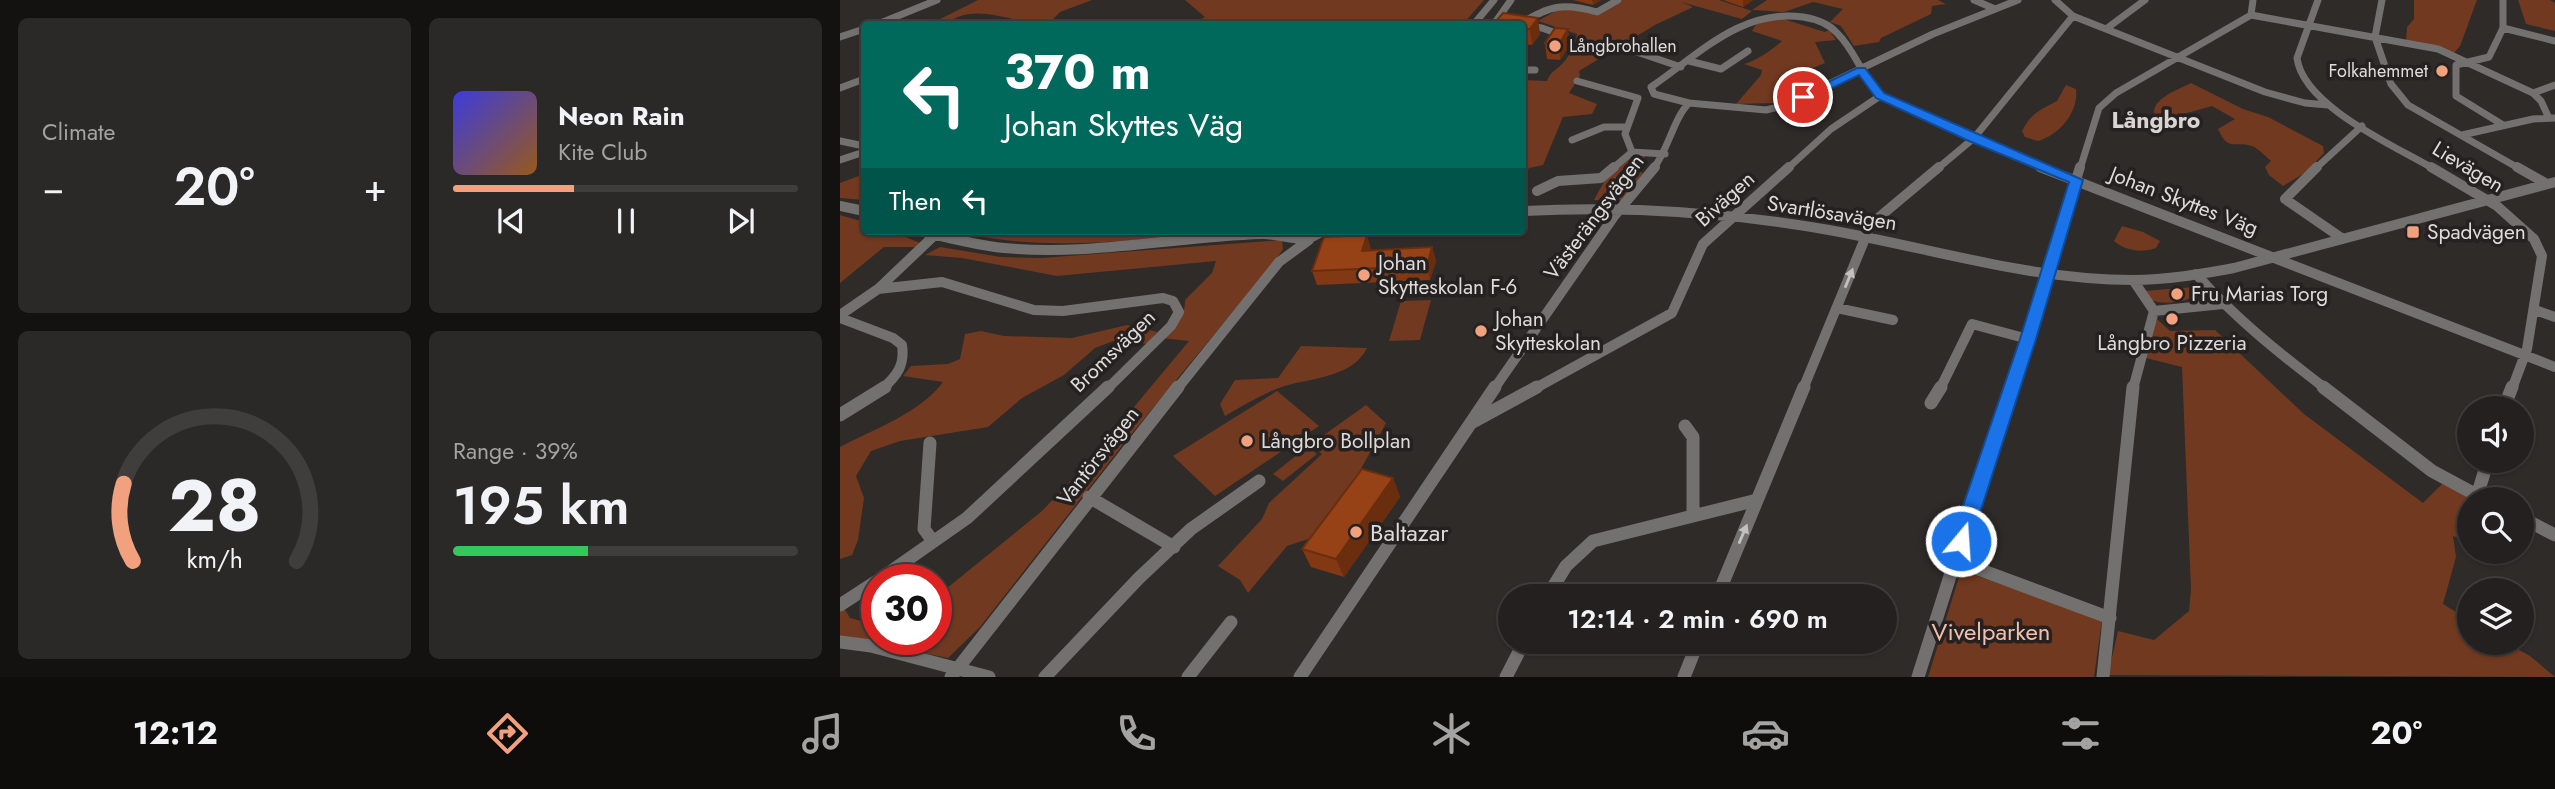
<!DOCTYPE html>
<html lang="en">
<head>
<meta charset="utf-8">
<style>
  :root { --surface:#23201f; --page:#2b2828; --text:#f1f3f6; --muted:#a3a3a4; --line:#403e3d; --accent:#f2a17e }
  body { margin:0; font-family:Jost,sans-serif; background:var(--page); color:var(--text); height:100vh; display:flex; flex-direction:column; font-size:26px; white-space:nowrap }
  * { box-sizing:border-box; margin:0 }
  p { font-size:23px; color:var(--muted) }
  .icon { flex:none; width:38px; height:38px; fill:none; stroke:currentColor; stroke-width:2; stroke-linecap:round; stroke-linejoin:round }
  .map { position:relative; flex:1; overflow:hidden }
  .drawer { display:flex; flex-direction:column; gap:18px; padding:18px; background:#131211; width:840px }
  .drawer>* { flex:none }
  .guide { position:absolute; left:21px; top:21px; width:665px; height:214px; border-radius:7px; box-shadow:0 2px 5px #0004,0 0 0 2px var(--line); background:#00695c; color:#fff; overflow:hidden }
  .fabs { position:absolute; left:1617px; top:396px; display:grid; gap:14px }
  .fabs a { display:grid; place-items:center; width:77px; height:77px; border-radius:50%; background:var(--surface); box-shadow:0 2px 5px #0004,0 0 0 2px var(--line); font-size:35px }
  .speed { position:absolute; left:21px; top:564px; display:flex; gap:14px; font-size:35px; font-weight:700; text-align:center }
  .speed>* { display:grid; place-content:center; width:91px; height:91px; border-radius:50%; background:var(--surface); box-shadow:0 2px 5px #0004,0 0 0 2px var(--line); line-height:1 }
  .speed .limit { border:10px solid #d22; background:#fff; color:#111 }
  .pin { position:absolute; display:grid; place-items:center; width:60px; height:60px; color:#fff; margin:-30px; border:4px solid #fff; border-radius:50%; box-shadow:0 2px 7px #0007 }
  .me { position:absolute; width:77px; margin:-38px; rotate:18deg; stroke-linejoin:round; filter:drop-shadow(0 0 5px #0008) }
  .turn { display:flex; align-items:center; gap:24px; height:147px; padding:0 28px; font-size:32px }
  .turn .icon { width:91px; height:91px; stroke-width:2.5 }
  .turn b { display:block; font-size:49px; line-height:60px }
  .then { display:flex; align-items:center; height:66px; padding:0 28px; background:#0003; gap:14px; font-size:26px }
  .big { font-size:52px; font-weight:600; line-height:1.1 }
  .drawer .tile { flex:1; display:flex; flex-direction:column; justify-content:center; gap:10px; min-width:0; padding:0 24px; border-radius:10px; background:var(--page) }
  .drawer .dial { align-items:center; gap:0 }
  .dial svg { height:182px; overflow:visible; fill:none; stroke:var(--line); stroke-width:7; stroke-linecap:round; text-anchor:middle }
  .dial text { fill:var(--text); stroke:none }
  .song { display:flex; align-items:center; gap:21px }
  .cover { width:84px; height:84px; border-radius:10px; background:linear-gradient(135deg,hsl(240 70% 55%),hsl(30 70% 35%)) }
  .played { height:7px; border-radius:4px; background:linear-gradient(90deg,var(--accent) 35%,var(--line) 35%) }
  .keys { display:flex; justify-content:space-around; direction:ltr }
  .heat { display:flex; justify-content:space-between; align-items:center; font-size:38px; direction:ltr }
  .charge { height:10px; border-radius:5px; background:linear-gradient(90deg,#34c759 39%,var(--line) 0) }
  .drawer .tiles { flex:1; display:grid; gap:18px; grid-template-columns:repeat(2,1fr) }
  .trip { position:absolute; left:658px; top:584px; width:399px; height:70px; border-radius:35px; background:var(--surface); box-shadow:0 2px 5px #0004,0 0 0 2px var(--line); font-weight:600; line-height:70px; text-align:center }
  .tab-bar { display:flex; height:112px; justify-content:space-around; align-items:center; background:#0e0d0c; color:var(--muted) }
  .tab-bar .icon { width:49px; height:49px }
  .tab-bar .current { color:var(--accent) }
  .tab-bar b { font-size:32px; color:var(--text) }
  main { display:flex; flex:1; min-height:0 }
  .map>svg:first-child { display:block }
</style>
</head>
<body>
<main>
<section class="drawer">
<div class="tiles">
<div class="tile"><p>Climate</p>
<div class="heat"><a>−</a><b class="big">20°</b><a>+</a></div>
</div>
<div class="tile">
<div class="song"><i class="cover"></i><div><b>Neon Rain</b><p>Kite Club</p></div></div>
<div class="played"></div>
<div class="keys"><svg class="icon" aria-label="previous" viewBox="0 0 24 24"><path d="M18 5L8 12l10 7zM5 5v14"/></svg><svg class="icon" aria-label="pause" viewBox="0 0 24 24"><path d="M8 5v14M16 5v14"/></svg><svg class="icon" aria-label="next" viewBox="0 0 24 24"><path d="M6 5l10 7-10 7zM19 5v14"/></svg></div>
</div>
<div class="tile dial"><svg viewBox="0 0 100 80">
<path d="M14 69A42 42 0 1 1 86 69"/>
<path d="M14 69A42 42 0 0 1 10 35" stroke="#f2a17e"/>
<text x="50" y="56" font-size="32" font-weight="700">28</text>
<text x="50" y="72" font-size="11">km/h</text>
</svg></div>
<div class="tile"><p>Range · 39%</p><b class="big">195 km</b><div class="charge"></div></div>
</div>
</section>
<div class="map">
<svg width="1715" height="677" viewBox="0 0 1715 677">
  <rect width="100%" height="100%" fill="#2f2b29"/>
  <path fill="#713920" d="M138 0H252L220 12 208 24C174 25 136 0 106 24H90Z
    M345 0H644L623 24H352L365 17Z
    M783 0H879L912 11 902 19 841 2 853 7 815 25 739 71 740 76 729 93 757 104 752 114 723 117 703 165 689 168 683 179V114L688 109 683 107V80L707 81C710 72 716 70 722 64 730 56 735 43 737 34L698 21 726 5 763 11Z
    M927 0H1098L1106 4 1092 6 1091 14 1041 38 1039 42 1014 46 1001 26 990 22 1003 9 973 2 944 12 912 10Z
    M1574 0H1637L1620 46 1614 53 1566 42 1567 27 1574 19Z
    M1678 0H1710L1715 3V31L1686 24Z
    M940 18 985 32 989 30 996 40 975 42 985 63 956 75 974 85 934 103 896 104 921 75 922 70 904 64C916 61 932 50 942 41L912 31 918 21Z
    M1351 83 1403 109 1428 117 1483 146 1484 153 1466 172 1443 186 1429 175 1425 167 1431 161C1426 157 1418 148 1412 146 1394 140 1389 153 1378 129L1395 119 1372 106 1340 115 1322 125C1298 104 1335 91 1351 83Z
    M1226 85 1236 89C1239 112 1219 135 1198 141L1185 137 1182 131C1191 113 1200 110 1217 101Z
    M806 155 795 170 803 173 781 201 754 200C767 177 774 157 806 155Z
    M24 174V200L0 198V183Z
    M0 215 24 222V231H51L80 243 78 247H44L0 283Z
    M1282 226 1303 232 1320 241 1316 248C1301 253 1286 251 1274 241Z
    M115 231H389C299 239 203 254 115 231Z
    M442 240 443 249 435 261 289 437 140 627 108 658 0 636V611L4 608 10 618 37 625V639H96V597L202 511 244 467 349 341 321 338C336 328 345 318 345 300L372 273 376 261 217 276 122 258 85 255 100 247 161 257 201 258Z
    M1354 287 1359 293C1352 301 1323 306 1312 300 1311 299 1305 293 1304 291Z
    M591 300 580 340 549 341 561 301Z
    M1317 319 1330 331 1375 330 1464 414 1583 503 1604 482 1635 499H1629V528L1624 540 1613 536 1616 557 1603 604 1629 620V642H1665L1690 656 1715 677 1268 675 1278 631 1314 640 1349 611 1351 590 1342 367 1306 358 1308 340Z
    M287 325 317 332 307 344 276 340 255 348 224 375 182 398 148 427 60 441 31 451 16 476 24 498 18 540 12 555 0 559V447C34 429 80 413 103 382L63 376 71 366 108 364 120 359 125 334 141 331 164 336 232 338Z
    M461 346 527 348C511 381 463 377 434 390 417 397 401 407 385 416L380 404 395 380 438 378Z
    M437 391 479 426 375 496 333 456Z
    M526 405 546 423 486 533 447 546 408 593 400 580 378 566 422 519 429 503 482 454 470 445Z
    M467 447 477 454 443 481 433 474Z
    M1126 572 1262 620 1254 677H1088L1119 577Z"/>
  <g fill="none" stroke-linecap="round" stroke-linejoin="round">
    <path stroke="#737170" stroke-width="7" d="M1134 0 1155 9
      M1215 0 1233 16 1425 92 1465 103 1488 105
      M1478 0 1457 58C1463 106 1555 146 1594 169
      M1542 0 1535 37 1551 84 1568 105 1680 169
      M1663 0V28L1649 57 1616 65V96L1663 125
      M1411 15 1598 49 1693 93
      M38 24 97 0
      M634 24 654 0
      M654 24 671 0
      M679 24C711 6 721 2 757 12L778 0
      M685 26 702 28 724 36
      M1663 28 1715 41
      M1266 29 1305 0
      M0 37 24 29
      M782 47 841 67
      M849 61 881 69 908 51
      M682 70H695
      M737 81 798 98 785 134 792 152
      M0 88 24 79
      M849 103 814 94 811 87C858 55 902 8 963 17 976 19 989 24 997 33 1017 52 1022 80 1044 98L1204 169
      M1708 116 1701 101 1693 93 1715 85
      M1622 135 1693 119 1715 118
      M732 140 764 127H787
      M0 141 24 146
      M0 160 24 152
      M772 169 792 152 825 154
      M813 169C829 149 833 119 849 103L926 110 943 106 1093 34 1178 0
      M947 169 991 129 1040 96
      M1097 169 1134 138 1233 16
      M1240 169 1259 108 1276 93 1411 15 1413 0
      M1475 169 1522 126"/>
    <path stroke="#737170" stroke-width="10" d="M1200 167 1715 367
      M1477 167 1445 199 1503 239
      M1591 167 1657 206 1694 239 1702 256 1687 349 1672 389
      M1677 167 1707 184
      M697 191 718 181 761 178 774 167
      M0 206 24 211
      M682 211C785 206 888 212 989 230 1090 248 1190 280 1293 280 1327 280 1361 274 1394 268L1715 182
      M80 231C108 238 135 245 164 248 250 256 335 237 421 234 443 233 463 247 482 231
      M1356 274C1395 318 1439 353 1486 389
      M1293 280 1314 311
      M38 289 102 282 194 310 223 311 323 298 333 301 339 312 331 326 267 389
      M997 308 1053 320
      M1695 310 1715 317
      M1314 311 1383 304
      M0 315 38 289 99 231
      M0 318 53 338 62 345C65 365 57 376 42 389
      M337 389 439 262 469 240
      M654 389 775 215 815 167
      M694 389 832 313 863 244 949 167
      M963 389 1031 224 1099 167
      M1100 389 1132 324 1188 339
      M1170 389 1240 167
      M1293 389 1314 311"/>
    <path stroke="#737170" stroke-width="13" d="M1483 387 1592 471 1644 499
      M1091 403 1101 387
      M1664 408 1672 387
      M0 415 45 387
      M631 423 697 387
      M845 426 853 437V515
      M90 443 84 529 92 540
      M1637 496 1648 460
      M249 497 334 547
      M1682 518 1715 535
      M1114 560 1270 618
      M40 579 127 518 268 387
      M707 597 726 566 753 541 917 500
      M877 597 964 387
      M0 605 37 581
      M0 642 31 646 149 677
      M111 677 338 387
      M205 677 299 578 351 529 419 481
      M348 677 391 622
      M460 677 655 387
      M666 677 684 642
      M844 677 858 642
      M1078 677 1170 387
      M1263 677 1293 387"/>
  </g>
  <path fill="#823913" d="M733 0H761L753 5Z
    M883 0H913L903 7Z
    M663 13 700 34 692 45 682 44V24H656V21Z
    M705 43 730 45 720 60 707 59Z
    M592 247 596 261 590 280 477 285 472 271 531 249V251Z
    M553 478 560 497 504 577 471 567 462 549Z"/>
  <path fill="#6a2e0f" d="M752 0H761L753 5Z
    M903 0H913L903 7Z
    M698 18 700 34 692 45 690 29Z
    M728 29 730 45 720 60 719 44Z
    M527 235 531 249 526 265 522 251Z
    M592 247 596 261 590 280 587 266Z
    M553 478 560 497 504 577 496 559Z"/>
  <path fill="#974216" stroke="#6a2e0f" stroke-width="2" d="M663 13 698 18 690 29H682V24H662L664 22 656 21Z
    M715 28 728 29 719 44 705 43Z
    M527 235 522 251 592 247 587 266 472 271 484 237Z
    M522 469 553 478 496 559 462 549Z"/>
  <defs><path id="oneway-solid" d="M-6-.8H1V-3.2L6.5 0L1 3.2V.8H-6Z" transform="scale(1.75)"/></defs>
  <g fill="#c3c0c0">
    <use href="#oneway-solid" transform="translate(1009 278) rotate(-68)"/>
    <use href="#oneway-solid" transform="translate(903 534) rotate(-67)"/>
  </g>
  <path fill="#1a73e8" stroke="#114b97" stroke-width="2" d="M1017 68H1025L1044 93 1243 180 1196 339 1131 541 1128 547 1121 549 1114 547 1111 541 1180 339 1229 182 1129 141 1036 98 1019 75 967 100 957 97Z"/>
  <g fill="#f2a17e" stroke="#252120" stroke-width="2.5">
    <circle cx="715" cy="46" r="7"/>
    <circle cx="1602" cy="71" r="7"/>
    <rect x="1566" y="225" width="14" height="14" rx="3.5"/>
    <circle cx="524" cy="275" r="7"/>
    <circle cx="1337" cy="294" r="7"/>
    <circle cx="1332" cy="319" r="7"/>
    <circle cx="641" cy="331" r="7"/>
    <circle cx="407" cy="441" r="7"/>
    <circle cx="516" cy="532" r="7"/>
  </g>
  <g text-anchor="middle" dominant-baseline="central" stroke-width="7" stroke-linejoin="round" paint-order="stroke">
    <g font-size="18" fill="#dedbda" stroke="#252120" text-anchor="start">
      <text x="729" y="46">Långbrohallen</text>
      <text x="1588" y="71" text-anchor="end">Folkahemmet</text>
    </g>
    <g font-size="21" fill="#dedbda" stroke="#252120">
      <text transform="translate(1628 167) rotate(31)">Lievägen</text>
      <text transform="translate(885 199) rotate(-42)">Bivägen</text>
      <text transform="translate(1344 201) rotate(21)">Johan Skyttes Väg</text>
      <text transform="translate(992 213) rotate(9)">Svartlösavägen</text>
      <text transform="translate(754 217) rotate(-53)">Västerängsvägen</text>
      <text transform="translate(273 351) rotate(-44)">Bromsvägen</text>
      <text transform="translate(258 456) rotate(-52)">Vantörsvägen</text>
    </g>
    <g font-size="21" fill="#dedbda" stroke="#252120" text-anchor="start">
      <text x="1587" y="232">Spadvägen</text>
      <text x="538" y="263">Johan<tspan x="538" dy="24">Skytteskolan F-6</tspan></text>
      <text x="1351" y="294">Fru Marias Torg</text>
      <text x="655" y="319">Johan<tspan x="655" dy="24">Skytteskolan</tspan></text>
      <text x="1332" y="343" text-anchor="middle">Långbro Pizzeria</text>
      <text x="421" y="441">Långbro Bollplan</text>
    </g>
    <g font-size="23" font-weight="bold" fill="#d9d4d1" stroke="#252120">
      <text x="1316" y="120">Långbro</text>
    </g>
    <g font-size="24" fill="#dedbda" stroke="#252120" text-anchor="start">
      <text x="530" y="532">Baltazar</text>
    </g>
    <g font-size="24" fill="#f2c1ad" stroke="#252120">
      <text x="1151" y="631">Vivelparken</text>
    </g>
  </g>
</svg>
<div class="fabs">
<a><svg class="icon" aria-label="sound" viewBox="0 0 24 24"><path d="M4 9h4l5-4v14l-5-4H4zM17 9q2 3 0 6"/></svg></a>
<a><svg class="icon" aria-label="search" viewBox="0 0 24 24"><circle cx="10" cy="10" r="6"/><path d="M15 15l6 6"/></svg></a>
<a><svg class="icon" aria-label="layers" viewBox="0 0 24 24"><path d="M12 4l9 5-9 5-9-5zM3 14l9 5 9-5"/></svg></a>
</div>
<div class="speed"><div class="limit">30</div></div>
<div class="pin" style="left:963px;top:97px;background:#d93025"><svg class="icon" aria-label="arrive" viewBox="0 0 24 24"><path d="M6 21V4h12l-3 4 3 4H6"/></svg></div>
<svg class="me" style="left:1121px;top:541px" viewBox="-20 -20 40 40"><circle r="17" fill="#1a73e8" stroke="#fff" stroke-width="3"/><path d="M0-11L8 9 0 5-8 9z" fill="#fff"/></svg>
<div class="trip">12:14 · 2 min · 690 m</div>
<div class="guide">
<div class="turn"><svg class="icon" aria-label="left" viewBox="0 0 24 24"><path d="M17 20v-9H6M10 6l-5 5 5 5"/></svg><div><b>370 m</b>Johan Skyttes Väg</div></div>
<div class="then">Then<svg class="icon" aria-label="left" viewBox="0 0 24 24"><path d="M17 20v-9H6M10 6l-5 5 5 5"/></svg></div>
</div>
</div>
</main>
<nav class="tab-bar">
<b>12:12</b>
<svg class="icon current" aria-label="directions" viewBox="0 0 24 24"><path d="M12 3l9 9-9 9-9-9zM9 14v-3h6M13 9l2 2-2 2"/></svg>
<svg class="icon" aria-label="music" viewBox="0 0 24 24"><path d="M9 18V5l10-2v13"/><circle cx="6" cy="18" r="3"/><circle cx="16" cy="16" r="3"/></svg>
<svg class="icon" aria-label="phone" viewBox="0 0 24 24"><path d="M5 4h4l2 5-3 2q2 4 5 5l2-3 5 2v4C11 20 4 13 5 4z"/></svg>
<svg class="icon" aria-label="climate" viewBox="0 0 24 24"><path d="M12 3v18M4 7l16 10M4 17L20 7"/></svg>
<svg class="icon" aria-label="car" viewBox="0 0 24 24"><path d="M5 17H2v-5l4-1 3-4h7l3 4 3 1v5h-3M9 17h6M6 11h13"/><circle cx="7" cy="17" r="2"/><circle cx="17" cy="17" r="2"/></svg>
<svg class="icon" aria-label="filters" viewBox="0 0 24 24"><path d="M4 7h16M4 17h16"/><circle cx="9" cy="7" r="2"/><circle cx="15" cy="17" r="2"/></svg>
<b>20°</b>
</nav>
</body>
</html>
